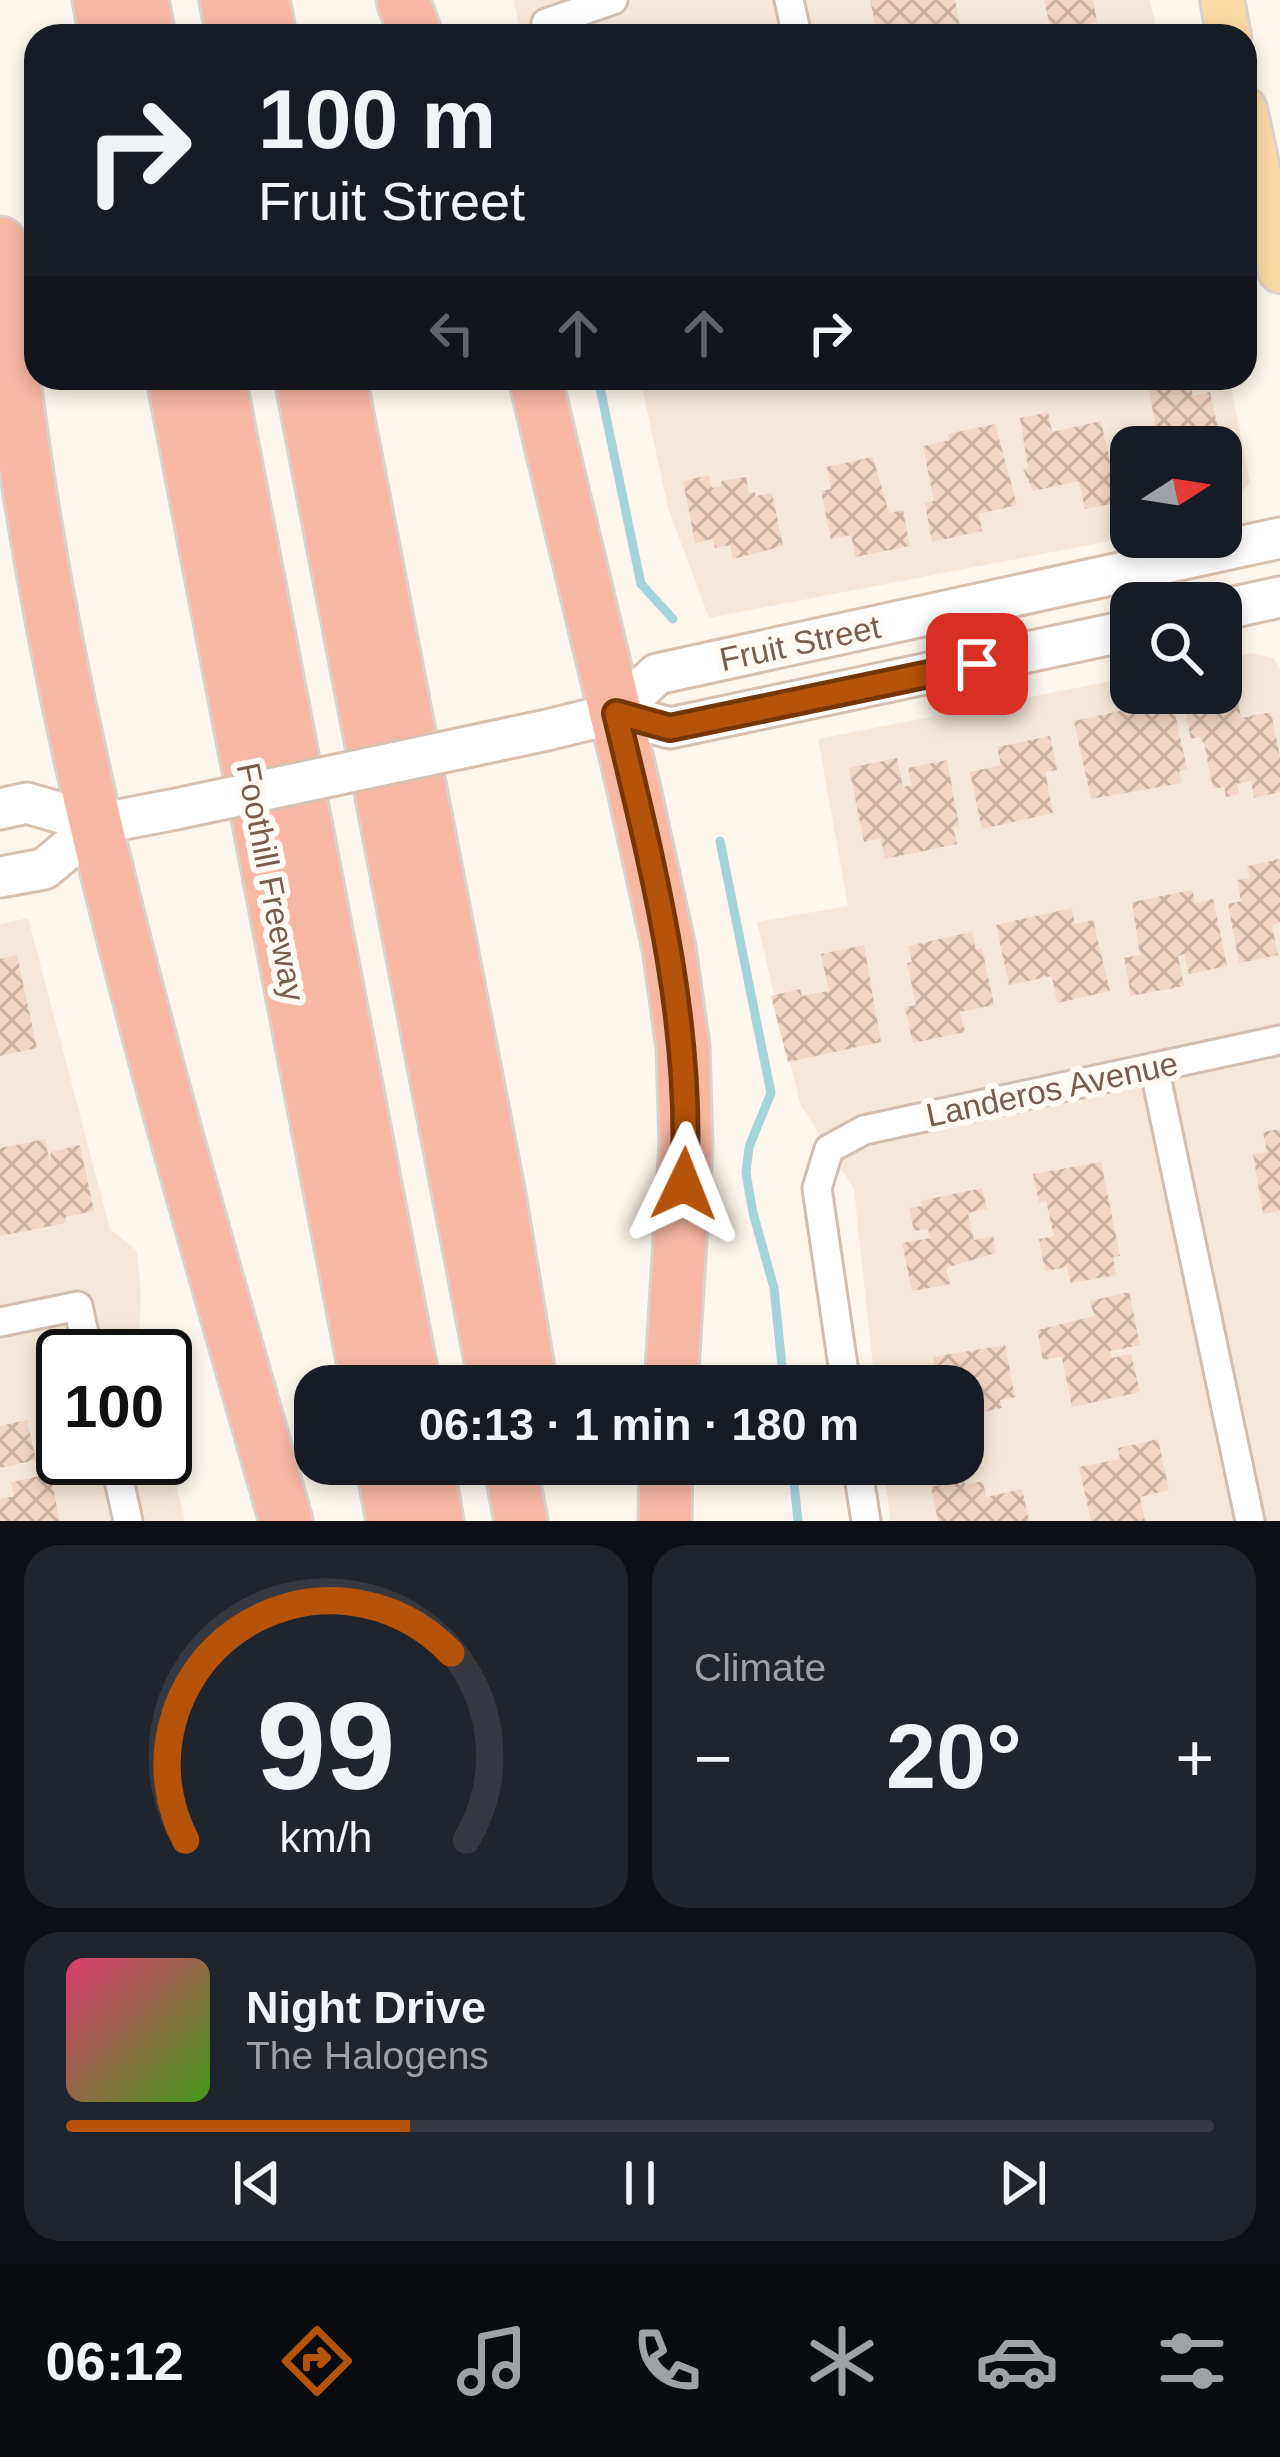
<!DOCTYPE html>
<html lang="en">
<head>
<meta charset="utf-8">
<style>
  :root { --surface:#171b24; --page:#20242c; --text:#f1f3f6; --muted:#9ea1a6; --line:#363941; --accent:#b45309 }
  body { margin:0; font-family:Helvetica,sans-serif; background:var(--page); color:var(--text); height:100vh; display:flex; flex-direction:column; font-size:45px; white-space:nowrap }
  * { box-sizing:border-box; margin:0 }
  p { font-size:39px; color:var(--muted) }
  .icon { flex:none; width:66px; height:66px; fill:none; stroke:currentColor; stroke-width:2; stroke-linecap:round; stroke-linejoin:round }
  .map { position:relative; height:1521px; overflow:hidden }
  .panel { display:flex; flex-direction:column; gap:24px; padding:24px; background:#0d0f14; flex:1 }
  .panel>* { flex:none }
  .hud { position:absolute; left:24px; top:24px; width:1233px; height:366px; border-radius:36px; box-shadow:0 6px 18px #0003; background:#171b24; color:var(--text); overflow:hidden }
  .needle { width:78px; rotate:78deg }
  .buttons { position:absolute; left:1110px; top:426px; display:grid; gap:24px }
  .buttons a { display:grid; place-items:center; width:132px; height:132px; border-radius:24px; background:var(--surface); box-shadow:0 6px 18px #0003; font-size:60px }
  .speed { position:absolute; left:36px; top:1329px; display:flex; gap:24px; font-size:60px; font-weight:700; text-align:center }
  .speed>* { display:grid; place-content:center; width:156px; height:156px; border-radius:50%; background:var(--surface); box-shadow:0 6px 18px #0003; line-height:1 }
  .speed .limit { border:6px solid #111; border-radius:18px; background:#fff; color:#111 }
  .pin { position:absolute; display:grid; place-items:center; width:102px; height:102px; color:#fff; margin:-51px; border-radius:24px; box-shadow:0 6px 18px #0006 }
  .me { position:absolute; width:132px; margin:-66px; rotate:2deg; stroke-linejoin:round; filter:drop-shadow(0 0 9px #0008) }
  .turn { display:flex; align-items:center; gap:42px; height:252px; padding:0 36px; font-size:54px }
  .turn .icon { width:156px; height:156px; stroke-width:2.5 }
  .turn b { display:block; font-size:84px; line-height:102px }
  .lanes { display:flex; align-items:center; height:114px; padding:0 36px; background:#0003; justify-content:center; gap:60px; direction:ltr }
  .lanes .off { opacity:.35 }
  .big { font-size:90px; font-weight:700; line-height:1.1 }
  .panel .widget { flex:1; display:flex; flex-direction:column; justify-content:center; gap:18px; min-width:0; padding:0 42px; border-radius:36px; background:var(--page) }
  .panel .dial { align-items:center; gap:0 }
  .dial svg { height:312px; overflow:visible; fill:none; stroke:var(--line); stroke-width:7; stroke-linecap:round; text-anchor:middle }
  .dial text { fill:var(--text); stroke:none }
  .song { display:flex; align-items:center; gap:36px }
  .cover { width:144px; height:144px; border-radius:18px; background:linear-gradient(135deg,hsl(340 70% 55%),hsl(100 70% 35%)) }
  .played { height:12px; border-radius:6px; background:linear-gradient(90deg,var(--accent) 30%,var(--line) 30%) }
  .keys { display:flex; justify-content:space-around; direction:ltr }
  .heat { display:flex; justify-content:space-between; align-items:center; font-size:66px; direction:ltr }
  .panel .tiles { flex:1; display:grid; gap:24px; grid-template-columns:1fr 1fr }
  .widget:last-child { grid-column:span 2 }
  .trip { position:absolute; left:294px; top:1365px; width:690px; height:120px; border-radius:36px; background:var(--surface); box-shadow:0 6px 18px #0003; font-weight:700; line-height:120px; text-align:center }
  .dock { display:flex; height:192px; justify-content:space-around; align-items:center; background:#090b0e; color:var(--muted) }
  .dock .icon { width:84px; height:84px }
  .dock .current { color:var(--accent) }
  .dock b { font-size:54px; color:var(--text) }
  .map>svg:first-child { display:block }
</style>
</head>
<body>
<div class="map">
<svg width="1280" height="1521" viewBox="0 0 1280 1521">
  <defs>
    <pattern id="building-cross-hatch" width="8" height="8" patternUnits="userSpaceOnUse" patternTransform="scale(3)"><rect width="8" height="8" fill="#f3d5c3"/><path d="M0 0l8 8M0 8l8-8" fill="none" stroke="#cab0a1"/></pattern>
  </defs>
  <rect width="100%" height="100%" fill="#fdf6ec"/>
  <path fill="#f5e8da" d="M514 0H1150L1158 36H521Z
    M640 378H1229L1250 483 1221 514V447H1131V537L709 618 668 508Z
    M1251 653 1274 658 1280 671V1521H890L884 1464H963V1386H875L854 1189 800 1104 757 922 848 906 818 739 1131 677V693H1221V659Z
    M28 918 110 1229 137 1251 141 1295 139 1336 144 1356H63V1458H165V1439L185 1521H0V924Z"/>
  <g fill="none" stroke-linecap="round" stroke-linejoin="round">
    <path stroke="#a5d3da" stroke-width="9" d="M598 378 641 584 673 619
      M720 841 771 1093 749 1147 746 1173 753 1213 774 1288 784 1386
      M792 1464 798 1521"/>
  </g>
  <path fill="url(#building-cross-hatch)" d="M870 0H955L962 36H907L904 23 876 29Z
    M1044 0H1093L1097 22 1051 32Z
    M1170 378 1189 380 1193 396 1210 392 1221 442 1202 447H1142L1158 442 1148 383Z
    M1048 412 1052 432 1101 421 1111 467 1124 464 1131 500 1085 509 1079 481 1033 491 1023 469 1028 468 1020 418Z
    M995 424 1017 505 979 514 982 531 932 542 925 503 934 501 923 446 949 440 948 434Z
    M873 457 889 513 903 510 910 546 855 557 851 535 831 539 821 491 831 489 827 467Z
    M709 475 712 488 722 486 721 481 746 477 749 493 755 492 756 496 772 493 783 546 733 559 730 545 715 548 713 539 695 543 683 481Z
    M1237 695 1241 718 1271 712 1280 757V792L1254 798 1251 781 1237 784 1239 794 1226 797 1224 787 1213 789 1204 743 1199 737 1191 739 1184 706Z
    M1173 704 1187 769 1179 771 1182 783 1091 799 1074 721 1143 706 1144 711Z
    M1050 736 1057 770 1045 772 1053 813 982 829 970 772 1001 765 997 747Z
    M897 758 903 787 912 785 908 768 947 760 959 826 953 827 957 844 885 859 881 838 864 842 849 768Z
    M1280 859V923L1272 925 1278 955 1239 963 1228 904 1241 901 1237 880 1250 878 1247 866Z
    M1192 890 1195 903 1213 899 1227 966 1189 974 1184 954 1178 956 1184 986 1131 996 1124 958 1140 955 1132 902Z
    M1072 908 1075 924 1093 920 1110 991 1057 1003 1052 976 1009 985 996 925Z
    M972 932 976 949 982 948 994 1005 960 1012 965 1032 913 1043 905 1007 916 1005 907 963 912 962 908 946Z
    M864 945 881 1042 788 1062 771 996 800 989 802 996 829 991 821 954Z
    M17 955 37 1048 0 1056V959Z
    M1280 1129V1211L1263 1214 1253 1154 1267 1152 1263 1132Z
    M45 1139 50 1163 51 1152 80 1145 94 1211 65 1217 66 1223 0 1236V1148Z
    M1101 1162 1120 1256 1113 1257 1116 1275 1071 1283 1067 1267 1045 1271 1039 1239 1054 1236 1046 1201 1039 1203 1033 1174Z
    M982 1188 987 1209 968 1213 974 1240 993 1236 996 1253 946 1268 950 1284 912 1291 902 1243 930 1238 928 1229 914 1231 909 1208 922 1206 920 1201Z
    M1129 1292 1140 1345 1110 1351 1112 1358 1131 1354 1140 1392 1072 1407 1062 1357 1043 1360 1037 1330 1094 1316 1090 1301Z
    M1005 1345 1015 1397 1000 1400 1002 1408 969 1415 973 1434 963 1436V1386H924L922 1375 936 1372 933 1357Z
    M27 1420 36 1460 0 1468V1426Z
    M1158 1439 1169 1490 1140 1497 1145 1521H1091L1079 1467 1120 1459 1118 1448Z
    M50 1474 60 1521H0V1499L14 1496 11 1482Z
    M964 1480 965 1485 983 1481 986 1497 1022 1489 1029 1521H938L931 1487Z"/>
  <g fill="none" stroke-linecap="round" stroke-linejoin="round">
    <defs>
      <path id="street" d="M789 0 797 36
        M546 23 613 0
        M1154 1067 1250 1521
        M0 1322 78 1306 89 1356
        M846 1386 817 1188 829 1149 864 1130 1280 1040
        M114 1458 128 1521
        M857 1464 866 1521"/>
      <path id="secondary" d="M1221 610 1280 597
        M616 713 657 674 1280 538
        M547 730 616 713 670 728 1131 630
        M0 809 27 803 98 824 176 809
        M0 877 44 869 98 824"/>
      <path id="primary" d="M1222 0 1229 36
        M1245 109 1280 271"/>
      <path id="highway" d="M99 0 106 36
        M142 0 149 36
        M226 0 233 36
        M263 0 270 36
        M403 0 416 36
        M0 243C34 679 167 1102 286 1521
        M173 378 368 1386
        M219 378 414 1386
        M301 378 496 1386
        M340 378 499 1195 531 1386
        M535 378 633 785 669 948 683 1047 686 1144 671 1386
        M382 1464 393 1521
        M427 1464 437 1521
        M510 1464 521 1521
        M665 1521 666 1464"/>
    </defs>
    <use href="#street" stroke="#d1beb0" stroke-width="33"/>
    <use href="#secondary" stroke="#d6c0b0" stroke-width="45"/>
    <use href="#primary" stroke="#dad1cd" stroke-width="48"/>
    <use href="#highway" stroke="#dad1cd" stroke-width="57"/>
    <use href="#street" stroke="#fff" stroke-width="27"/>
    <use href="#secondary" stroke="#fff" stroke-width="39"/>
    <use href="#primary" stroke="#fbd9a5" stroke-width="42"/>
    <use href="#highway" stroke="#f7b7a3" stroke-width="51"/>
    <defs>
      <path id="secondary-bridge" d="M176 809 547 730"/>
    </defs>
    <use href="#secondary-bridge" stroke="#d6c0b0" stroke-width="45" stroke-linecap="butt"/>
    <use href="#secondary-bridge" stroke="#fff" stroke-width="39"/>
  </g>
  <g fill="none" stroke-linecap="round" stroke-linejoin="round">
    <defs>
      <path id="route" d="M684 1184C694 1024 653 868 616 713L670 728 977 664"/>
    </defs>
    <use href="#route" stroke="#753606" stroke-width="30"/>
    <use href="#route" stroke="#b45309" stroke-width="21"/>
  </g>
  <g text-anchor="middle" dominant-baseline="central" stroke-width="12" stroke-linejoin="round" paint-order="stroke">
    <g font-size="33" fill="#7a5c4d" stroke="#fffaf3">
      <text transform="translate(800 643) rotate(-12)">Fruit Street</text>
      <text transform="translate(271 882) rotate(79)">Foothill Freeway</text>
      <text transform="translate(1052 1089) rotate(-12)">Landeros Avenue</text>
    </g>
  </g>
</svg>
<div class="buttons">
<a><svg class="needle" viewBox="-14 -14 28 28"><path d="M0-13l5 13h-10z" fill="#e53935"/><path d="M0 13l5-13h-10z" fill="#9ea1a6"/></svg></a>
<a><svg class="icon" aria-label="search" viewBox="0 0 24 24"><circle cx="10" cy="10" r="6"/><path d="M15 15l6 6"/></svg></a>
</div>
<div class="speed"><div class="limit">100</div></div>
<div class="pin" style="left:977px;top:664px;background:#d93025"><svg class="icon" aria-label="arrive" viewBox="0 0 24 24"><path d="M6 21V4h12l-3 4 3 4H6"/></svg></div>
<svg class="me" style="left:684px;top:1184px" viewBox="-20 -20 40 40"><path d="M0-17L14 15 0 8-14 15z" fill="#b45309" stroke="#fff" stroke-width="4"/></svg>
<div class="trip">06:13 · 1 min · 180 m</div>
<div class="hud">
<div class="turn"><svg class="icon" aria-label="right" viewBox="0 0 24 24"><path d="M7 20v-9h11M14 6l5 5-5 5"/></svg><div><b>100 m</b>Fruit Street</div></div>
<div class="lanes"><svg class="icon off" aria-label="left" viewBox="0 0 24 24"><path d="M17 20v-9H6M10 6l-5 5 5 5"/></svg><svg class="icon off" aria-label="ahead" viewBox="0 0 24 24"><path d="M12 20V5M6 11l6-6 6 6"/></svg><svg class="icon off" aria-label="ahead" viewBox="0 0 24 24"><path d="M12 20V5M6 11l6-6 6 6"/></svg><svg class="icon" aria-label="right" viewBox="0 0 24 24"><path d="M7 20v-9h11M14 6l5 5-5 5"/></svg></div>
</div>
</div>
<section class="panel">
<div class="tiles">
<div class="widget dial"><svg viewBox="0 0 100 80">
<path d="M14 69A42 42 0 1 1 86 69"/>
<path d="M14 69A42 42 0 0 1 82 21" stroke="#b45309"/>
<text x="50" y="56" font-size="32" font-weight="700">99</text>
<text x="50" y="72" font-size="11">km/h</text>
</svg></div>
<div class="widget"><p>Climate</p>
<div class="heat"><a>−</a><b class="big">20°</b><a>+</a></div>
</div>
<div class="widget">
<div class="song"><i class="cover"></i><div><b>Night Drive</b><p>The Halogens</p></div></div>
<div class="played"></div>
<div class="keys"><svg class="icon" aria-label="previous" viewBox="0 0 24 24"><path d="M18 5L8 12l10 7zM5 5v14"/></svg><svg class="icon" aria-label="pause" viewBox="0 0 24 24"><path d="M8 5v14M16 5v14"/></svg><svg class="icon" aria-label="next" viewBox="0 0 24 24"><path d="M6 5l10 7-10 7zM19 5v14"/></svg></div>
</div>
</div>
</section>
<nav class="dock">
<b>06:12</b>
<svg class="icon current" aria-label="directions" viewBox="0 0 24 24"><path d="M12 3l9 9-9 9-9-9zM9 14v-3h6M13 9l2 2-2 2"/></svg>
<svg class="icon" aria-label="music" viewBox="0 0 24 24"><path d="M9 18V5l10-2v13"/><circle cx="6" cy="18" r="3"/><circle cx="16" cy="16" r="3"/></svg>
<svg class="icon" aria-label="phone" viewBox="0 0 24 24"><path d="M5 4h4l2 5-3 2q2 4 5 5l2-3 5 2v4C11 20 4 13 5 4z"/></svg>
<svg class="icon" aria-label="climate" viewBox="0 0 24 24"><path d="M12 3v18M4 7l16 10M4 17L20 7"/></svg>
<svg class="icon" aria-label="car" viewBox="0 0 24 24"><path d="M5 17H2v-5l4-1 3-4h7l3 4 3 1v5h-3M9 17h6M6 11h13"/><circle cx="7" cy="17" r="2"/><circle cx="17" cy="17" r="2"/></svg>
<svg class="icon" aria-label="filters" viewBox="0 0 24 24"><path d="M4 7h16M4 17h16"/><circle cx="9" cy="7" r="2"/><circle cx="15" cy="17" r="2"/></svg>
</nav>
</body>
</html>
